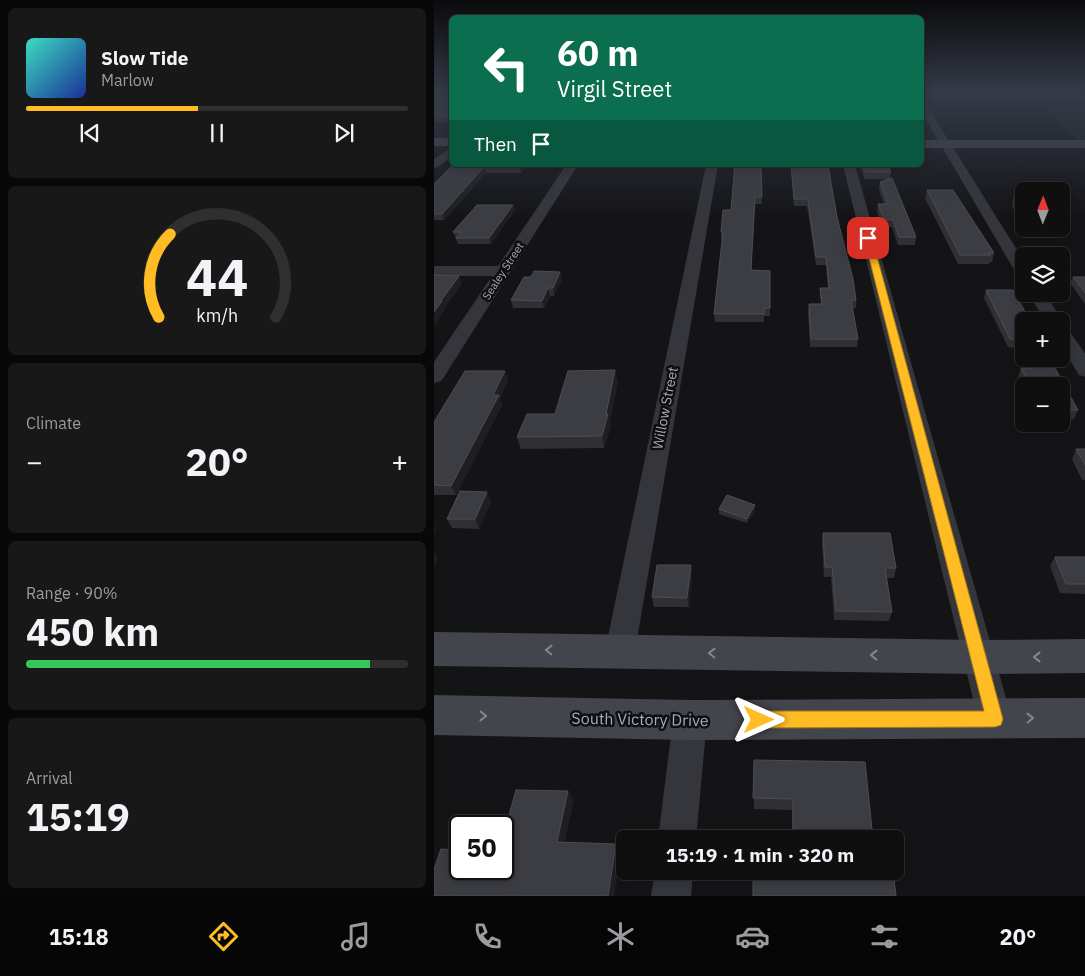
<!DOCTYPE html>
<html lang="en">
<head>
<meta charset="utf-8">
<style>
  :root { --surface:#0f0f10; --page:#181819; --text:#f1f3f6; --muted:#9b9c9f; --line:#2f2f30; --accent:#ffbd23 }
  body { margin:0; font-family:"IBM Plex Sans",sans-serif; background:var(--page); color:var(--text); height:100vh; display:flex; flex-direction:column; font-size:19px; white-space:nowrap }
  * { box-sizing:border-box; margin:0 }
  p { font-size:16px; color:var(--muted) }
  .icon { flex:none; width:28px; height:28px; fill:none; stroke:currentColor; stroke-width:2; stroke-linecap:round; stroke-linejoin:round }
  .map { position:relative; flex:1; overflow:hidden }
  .side { display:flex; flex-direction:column; gap:8px; padding:8px; background:#080809; width:434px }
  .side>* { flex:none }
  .top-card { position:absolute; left:15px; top:15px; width:475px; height:152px; border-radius:8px; box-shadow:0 2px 8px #0003,0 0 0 1px var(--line); background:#0b6e4f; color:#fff; overflow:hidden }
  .needle { width:32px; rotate:1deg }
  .buttons { position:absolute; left:581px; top:182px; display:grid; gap:10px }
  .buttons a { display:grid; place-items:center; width:55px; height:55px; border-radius:8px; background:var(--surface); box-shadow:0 2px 8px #0003,0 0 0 1px var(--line); font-size:25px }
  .speed { position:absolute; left:15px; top:815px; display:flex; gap:10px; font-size:25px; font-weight:700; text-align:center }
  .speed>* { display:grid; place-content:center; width:65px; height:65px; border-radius:50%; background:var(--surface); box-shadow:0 2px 8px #0003,0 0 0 1px var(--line); line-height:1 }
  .speed .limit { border:2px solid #111; border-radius:8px; background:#fff; color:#111 }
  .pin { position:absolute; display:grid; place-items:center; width:42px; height:42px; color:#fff; margin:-21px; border-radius:10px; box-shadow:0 2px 8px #0006 }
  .me { position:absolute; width:55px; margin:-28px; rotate:90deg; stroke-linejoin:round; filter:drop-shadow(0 0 4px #0008) }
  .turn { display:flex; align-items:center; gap:18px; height:105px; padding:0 25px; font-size:22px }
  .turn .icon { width:65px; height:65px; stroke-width:2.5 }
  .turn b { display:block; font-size:35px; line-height:42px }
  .then { display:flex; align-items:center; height:48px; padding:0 25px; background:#0003; gap:10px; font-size:19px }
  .big { font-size:38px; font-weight:700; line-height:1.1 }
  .side .widget { flex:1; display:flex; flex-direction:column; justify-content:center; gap:8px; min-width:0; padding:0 18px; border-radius:8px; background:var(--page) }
  .side .dial { align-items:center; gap:0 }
  .dial svg { height:130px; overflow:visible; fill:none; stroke:var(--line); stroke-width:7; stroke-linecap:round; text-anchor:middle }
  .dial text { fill:var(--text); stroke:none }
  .song { display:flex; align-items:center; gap:15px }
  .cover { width:60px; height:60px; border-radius:8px; background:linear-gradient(135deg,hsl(170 70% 55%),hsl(230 70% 35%)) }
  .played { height:5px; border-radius:2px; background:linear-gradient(90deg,var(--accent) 45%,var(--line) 45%) }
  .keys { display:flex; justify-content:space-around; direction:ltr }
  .heat { display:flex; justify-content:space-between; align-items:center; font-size:28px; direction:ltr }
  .charge { height:8px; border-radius:4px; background:linear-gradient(90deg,#34c759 90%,var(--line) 0) }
  .trip { position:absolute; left:182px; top:830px; width:288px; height:50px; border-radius:8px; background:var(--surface); box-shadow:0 2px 8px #0003,0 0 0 1px var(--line); font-weight:700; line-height:50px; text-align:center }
  .dock { display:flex; height:80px; justify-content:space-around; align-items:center; background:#060606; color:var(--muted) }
  .dock .icon { width:35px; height:35px }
  .dock .active { color:var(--accent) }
  .dock b { font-size:22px; color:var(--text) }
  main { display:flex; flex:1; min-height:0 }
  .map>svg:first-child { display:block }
</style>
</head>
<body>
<main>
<section class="side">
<div class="widget">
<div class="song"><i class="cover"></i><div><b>Slow Tide</b><p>Marlow</p></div></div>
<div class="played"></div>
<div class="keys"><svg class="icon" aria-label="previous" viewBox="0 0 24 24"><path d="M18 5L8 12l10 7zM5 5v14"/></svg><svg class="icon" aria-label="pause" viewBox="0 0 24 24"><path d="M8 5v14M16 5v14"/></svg><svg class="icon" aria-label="next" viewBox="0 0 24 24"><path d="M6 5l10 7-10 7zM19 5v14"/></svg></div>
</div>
<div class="widget dial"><svg viewBox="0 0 100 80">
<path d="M14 69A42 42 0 1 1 86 69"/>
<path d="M14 69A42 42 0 0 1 21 18" stroke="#ffbd23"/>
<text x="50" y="56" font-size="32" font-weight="700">44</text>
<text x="50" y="72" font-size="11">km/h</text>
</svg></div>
<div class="widget"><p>Climate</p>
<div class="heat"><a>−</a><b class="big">20°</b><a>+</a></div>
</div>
<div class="widget"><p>Range · 90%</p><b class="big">450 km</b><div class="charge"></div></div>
<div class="widget"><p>Arrival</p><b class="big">15:19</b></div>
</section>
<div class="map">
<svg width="652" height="896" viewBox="0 0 652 896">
  <rect width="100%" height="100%" fill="#141416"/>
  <path fill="#1a221b" d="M591 93H651V142H646Z"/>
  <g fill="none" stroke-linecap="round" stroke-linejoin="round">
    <path fill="#35363c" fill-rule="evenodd" d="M488 103 493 106 590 261V278L584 276 582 273 488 113Z
      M18 147V156L4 167 0 168V159Z
      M132 165H144L10 377 7 381 0 383V362L58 276H0V266H64Z
      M272 165H284L201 651 197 661 186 665 175 661 171 651Z
      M409 165H421L578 719 573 731 561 736 549 731 544 719Z
      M595 294H611L629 321 628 323V321H611Z
      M628 328 634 329 652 355V377L645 375 628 347Z
      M256 703 268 708 273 720 262 839H224L239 720 244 708Z
      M221 871H259L257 896H217Z"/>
    <path fill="#43454c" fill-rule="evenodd" d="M0 138H18V146H0Z
      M488 140H652V148H488Z
      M0 632 544 640 652 639V673L544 674 0 666Z
      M0 695 256 700 652 698V738L256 740 0 735Z"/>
  </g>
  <path fill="#303034" d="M0 93H18V122H0Z
    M19 165H94L87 173H52L10 220H0V184Z
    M299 165H327L328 204H321L317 270 336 271V316H330V322H281L280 314 289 239H287V232L297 210 300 171H299Z
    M357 165 403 217 422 300V308H419L424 339 423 347H376L374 312 375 304H387L386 296V288H394L392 265H382L373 206H360Z
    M425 165H453L457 172 456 178 482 237 481 245H464L458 227H448L443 212 444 204H450L445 189 446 182 453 179H431Z
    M493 190 560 253 558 262H555V264H524L491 198Z
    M580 195H590V222L578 207 579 203 578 202Z
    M79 205 81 210 57 244H24L19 232Z
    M628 206 633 214 631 219 635 223 633 231H602L596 229H628Z
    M126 272 128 279 120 296H116L110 308H79L77 300 97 277Z
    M639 277H652V305L636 283Z
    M552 290 590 321V359H616L644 410 639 420 628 419V386H590V390L584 377 587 368H591L581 348 574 347 550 298Z
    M74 380 66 398 68 405 22 495H0V422Z
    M184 381 176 421 177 426 170 448 87 449 83 437 121 414Z
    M642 449H652V480H648L638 459Z
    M57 501 45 529 18 528 13 519Z
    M321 505V510L313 523 285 514V509Z
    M389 533 462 568 460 578H452L458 612 455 621 400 620 397 577H390L388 542Z
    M621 557H652V594L626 593 616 566Z
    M257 565 258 575 255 607H220L218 597Z
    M320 760 439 839H358V810L320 809Z"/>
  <path fill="#1f1f22" d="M87 165H94L87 173 85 167Z
    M50 167 52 173 10 220 8 214Z
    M79 205 81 210 57 244 55 238Z
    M126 272 128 279 120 296 119 288Z
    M25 276 28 284 10 309 11 310 0 326V312L6 302Z
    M114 288 116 296 110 308 108 301Z
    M181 370 184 381 176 421 177 426 170 448 168 436Z
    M71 371 74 380 66 398 68 405 22 495 17 486 59 395Z
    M53 492 57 501 45 529 41 519Z
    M321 505V510L313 523V519Z
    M0 526 2 530 0 535Z
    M0 551 4 558 0 566Z
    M257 565 258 575 255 607 253 598Z
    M134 791 140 800 129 851 123 842Z
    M182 844 187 852 180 896H174Z"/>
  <path fill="#3c3d42" stroke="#4d4e55" d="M0 93H18V117L0 116Z
    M19 165H87L85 167H50L8 214H0V184Z
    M301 165H327L328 197H321L317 270 336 271V308H330V314H280L289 232H287L289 210H297Z
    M357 165H394L403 217 419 279 422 300H417L424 339H377L375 304H388L386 288H395L392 257H382L374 199H360Z
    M429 165H453L457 172H431Z
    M458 178 482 237H465L459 220 450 219 444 204H454L446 182Z
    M493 190H519L560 253H555L557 255H526Z
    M580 195H590V212L580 199H584Z
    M43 205H79L55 238H22L27 232H19Z
    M628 206 633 214H628Z
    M628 215 635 223H628Z
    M100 271 126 272 119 288H114L108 301 77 300 90 277H97Z
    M0 275 25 276 6 302 8 301 0 312Z
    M639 277H652V294Z
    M552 290H579L596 321H590V352L583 339H576Z
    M594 359H616L644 410H628V386H596L587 368H599Z
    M181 370 172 414H174L168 436 83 437 93 414H121L134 371Z
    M31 371H71L59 395H65L17 486 0 485V422Z
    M642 449H652V466Z
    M26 491 53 492 41 519H13Z
    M293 495 321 505 313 519 285 509Z
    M389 533H456L462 568H451L458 612 402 611 398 567H391Z
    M621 557H652V584H632Z
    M223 565H257L253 598 218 597Z
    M320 760 431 762 439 839H359V799L319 798Z
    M82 790 134 791 123 842 182 844 174 896H0V869L7 849 26 850V869H69V837Z
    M319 871H459L462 896H319Z"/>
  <defs><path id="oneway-chevron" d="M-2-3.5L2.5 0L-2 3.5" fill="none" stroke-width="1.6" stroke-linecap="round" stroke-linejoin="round" transform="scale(1.25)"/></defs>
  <g stroke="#838792">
    <use href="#oneway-chevron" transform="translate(115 650) rotate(-179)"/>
    <use href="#oneway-chevron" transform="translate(278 653) rotate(-179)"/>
    <use href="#oneway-chevron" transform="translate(440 655) rotate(-179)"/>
    <use href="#oneway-chevron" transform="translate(603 657) rotate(180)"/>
    <use href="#oneway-chevron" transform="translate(49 716) rotate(1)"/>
    <use href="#oneway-chevron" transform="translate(596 718) rotate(-1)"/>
  </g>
  <linearGradient id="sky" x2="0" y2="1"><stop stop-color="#0b0b0c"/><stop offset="0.42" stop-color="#343a47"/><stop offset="1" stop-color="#343a47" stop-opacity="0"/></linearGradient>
  <rect width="652" height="219" fill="url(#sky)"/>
  <path fill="#ffbd23" stroke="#a67b17" d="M434 236 438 238 569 719 567 725 561 727 325 728 319 725 317 720 319 714 325 711H550L430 238Z"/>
  <g text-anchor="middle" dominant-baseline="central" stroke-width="5" stroke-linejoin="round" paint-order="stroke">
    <g font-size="11" fill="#a5aab8" stroke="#0f0f11">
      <text transform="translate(69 271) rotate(-57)">Sealey Street</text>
    </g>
    <g font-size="14" fill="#a5aab8" stroke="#0f0f11">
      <text transform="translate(231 408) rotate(-79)">Willow Street</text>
    </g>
    <g font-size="16" fill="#a5aab8" stroke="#0f0f11">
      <text transform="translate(206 719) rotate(1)">South Victory Drive</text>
    </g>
  </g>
</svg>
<div class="buttons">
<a><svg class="needle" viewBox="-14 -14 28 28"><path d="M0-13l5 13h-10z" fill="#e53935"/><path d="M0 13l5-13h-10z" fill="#9b9c9f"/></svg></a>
<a><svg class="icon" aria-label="layers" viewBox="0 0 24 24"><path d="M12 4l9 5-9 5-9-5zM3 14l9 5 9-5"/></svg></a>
<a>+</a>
<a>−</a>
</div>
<div class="speed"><div class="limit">50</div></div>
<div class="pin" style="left:434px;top:238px;background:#d93025"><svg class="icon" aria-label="arrive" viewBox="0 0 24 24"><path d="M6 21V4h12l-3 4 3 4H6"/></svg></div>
<svg class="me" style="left:325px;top:720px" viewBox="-20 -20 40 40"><path d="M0-17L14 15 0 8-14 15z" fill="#ffbd23" stroke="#fff" stroke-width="4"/></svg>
<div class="trip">15:19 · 1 min · 320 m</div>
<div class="top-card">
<div class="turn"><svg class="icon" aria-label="left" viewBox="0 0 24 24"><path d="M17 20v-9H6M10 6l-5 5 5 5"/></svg><div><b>60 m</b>Virgil Street</div></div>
<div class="then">Then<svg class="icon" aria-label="arrive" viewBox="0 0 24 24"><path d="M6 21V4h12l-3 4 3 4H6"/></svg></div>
</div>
</div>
</main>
<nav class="dock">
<b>15:18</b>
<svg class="icon active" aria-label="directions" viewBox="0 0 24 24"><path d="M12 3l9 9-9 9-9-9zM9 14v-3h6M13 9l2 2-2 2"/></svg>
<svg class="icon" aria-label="music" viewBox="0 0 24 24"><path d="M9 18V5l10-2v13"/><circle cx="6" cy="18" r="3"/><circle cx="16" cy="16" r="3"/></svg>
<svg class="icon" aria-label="phone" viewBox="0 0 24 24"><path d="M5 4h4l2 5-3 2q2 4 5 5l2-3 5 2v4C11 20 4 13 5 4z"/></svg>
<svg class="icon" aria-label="climate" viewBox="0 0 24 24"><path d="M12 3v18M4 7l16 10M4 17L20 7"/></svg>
<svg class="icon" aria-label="car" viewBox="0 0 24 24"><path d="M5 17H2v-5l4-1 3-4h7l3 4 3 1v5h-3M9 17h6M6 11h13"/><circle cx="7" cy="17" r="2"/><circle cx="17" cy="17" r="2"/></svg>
<svg class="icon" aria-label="filters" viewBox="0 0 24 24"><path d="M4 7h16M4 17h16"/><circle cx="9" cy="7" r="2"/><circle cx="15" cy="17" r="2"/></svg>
<b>20°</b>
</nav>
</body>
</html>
